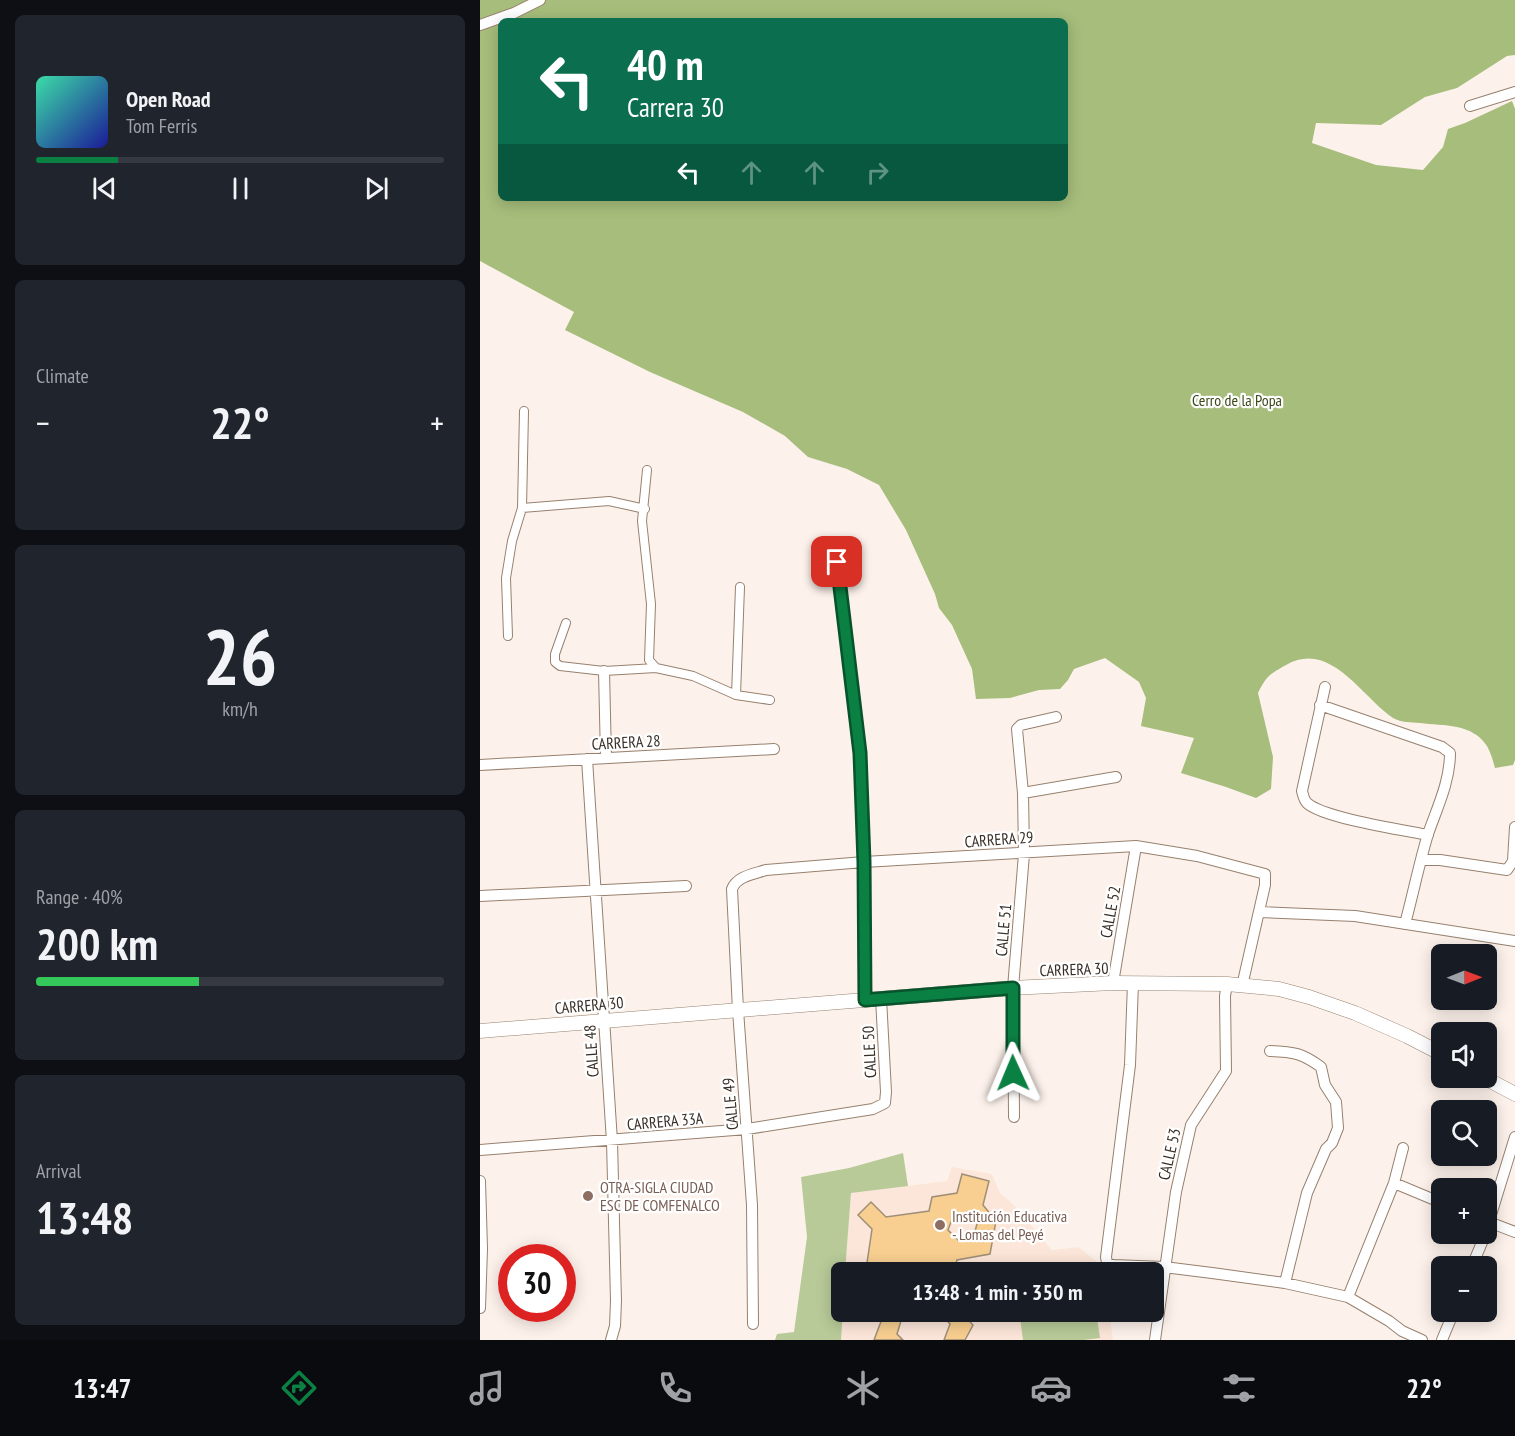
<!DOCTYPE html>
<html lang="en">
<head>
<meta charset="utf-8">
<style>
  :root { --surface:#171b24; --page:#20242c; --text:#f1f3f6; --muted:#9ea1a6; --line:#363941; --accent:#0b8043 }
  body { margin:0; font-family:"PT Sans Narrow",sans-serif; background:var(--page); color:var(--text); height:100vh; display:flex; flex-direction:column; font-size:22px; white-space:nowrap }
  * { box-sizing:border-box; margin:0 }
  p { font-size:20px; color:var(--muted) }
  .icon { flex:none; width:33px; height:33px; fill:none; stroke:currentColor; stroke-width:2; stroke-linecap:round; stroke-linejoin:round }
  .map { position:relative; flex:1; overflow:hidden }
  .drawer { display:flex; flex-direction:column; gap:15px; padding:15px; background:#0d0f14; width:480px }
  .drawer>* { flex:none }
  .top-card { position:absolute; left:18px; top:18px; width:570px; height:183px; border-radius:9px; box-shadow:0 3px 15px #0003; background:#0b6e4f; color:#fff; overflow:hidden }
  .needle { width:39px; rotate:89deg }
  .fabs { position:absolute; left:951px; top:944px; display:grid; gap:12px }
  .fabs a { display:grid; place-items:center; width:66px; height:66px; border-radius:9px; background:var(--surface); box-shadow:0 3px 15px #0003; font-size:30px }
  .speed { position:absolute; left:18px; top:1244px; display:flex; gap:12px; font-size:30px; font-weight:700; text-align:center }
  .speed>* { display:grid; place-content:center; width:78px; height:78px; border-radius:50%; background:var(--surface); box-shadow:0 3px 15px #0003; line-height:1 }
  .speed .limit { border:9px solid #d22; background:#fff; color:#111 }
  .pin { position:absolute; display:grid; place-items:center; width:51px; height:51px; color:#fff; margin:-26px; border-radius:12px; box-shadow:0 3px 9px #0006 }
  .me { position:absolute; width:66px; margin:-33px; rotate:359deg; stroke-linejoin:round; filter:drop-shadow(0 0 4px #0008) }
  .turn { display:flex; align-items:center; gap:21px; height:126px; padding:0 30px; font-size:27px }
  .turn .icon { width:78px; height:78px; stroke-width:2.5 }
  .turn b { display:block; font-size:42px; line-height:51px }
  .lanes { display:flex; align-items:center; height:57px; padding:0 30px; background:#0003; justify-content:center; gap:30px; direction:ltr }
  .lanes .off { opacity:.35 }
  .big { font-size:45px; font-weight:700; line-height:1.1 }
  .drawer .widget { flex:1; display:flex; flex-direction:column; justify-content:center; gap:9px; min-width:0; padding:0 21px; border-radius:9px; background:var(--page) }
  .drawer .dial { align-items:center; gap:0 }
  .dial b { font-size:78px; line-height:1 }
  .song { display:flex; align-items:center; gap:18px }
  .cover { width:72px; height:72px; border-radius:9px; background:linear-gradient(135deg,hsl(160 70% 55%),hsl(240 70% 35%)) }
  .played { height:6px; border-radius:3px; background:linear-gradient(90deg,var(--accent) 20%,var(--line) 20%) }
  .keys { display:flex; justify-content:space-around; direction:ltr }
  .heat { display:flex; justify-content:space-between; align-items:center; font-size:33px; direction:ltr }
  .charge { height:9px; border-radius:4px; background:linear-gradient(90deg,#34c759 40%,var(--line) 0) }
  .trip { position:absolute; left:351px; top:1262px; width:333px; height:60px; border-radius:9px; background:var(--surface); box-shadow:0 3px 15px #0003; font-weight:700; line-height:60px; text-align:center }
  .tab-bar { display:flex; height:96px; justify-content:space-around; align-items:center; background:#090b0e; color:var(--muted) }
  .tab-bar .icon { width:42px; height:42px }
  .tab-bar .selected { color:var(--accent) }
  .tab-bar b { font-size:27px; color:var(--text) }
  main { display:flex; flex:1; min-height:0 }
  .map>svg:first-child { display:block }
</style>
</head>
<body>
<main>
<section class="drawer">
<div class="widget">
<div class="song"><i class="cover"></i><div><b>Open Road</b><p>Tom Ferris</p></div></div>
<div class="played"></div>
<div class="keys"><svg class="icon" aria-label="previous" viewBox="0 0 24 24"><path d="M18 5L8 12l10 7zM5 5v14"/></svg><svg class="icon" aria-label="pause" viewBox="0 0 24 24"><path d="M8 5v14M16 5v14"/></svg><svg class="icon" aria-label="next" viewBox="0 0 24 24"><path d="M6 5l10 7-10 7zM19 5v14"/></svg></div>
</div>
<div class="widget"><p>Climate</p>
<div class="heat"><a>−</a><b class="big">22°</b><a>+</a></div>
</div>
<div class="widget dial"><b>26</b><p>km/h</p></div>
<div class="widget"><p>Range · 40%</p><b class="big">200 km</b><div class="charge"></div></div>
<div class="widget"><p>Arrival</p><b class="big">13:48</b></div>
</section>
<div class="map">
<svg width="1035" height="1340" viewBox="0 0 1035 1340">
  <rect width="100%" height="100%" fill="#fdf2eb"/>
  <path fill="#fce6d9" d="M472 1167 512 1174 520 1193 533 1204 572 1250 599 1247 629 1272H365L371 1193 467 1181Z
    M363 1311H629L633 1340H361Z"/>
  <path fill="#b8ca98" d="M423 1153 428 1186 371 1193 365 1272H362L363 1311 361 1340H295L297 1334 314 1332 327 1237 321 1177 369 1168Z
    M539 1311H616L620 1338 603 1340H543Z"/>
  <path fill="#a6bd7b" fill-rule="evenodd" d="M0 0H1035V55L1027 56 977 88 945 97 901 125 836 123 832 143 896 165 943 170 963 147 968 129 985 123 1032 101 1035 109V760L1033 765 1015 768C1013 761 1011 753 1007 746 992 723 964 726 940 723 930 722 922 723 913 718 882 697 850 639 806 665 789 675 787 675 778 693L793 757 791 789 776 798 746 787 701 773 714 738 661 726 666 698 659 682 625 658 594 669 588 680 580 689 559 690 530 698 496 699 492 669 472 625 459 608 455 594 426 530 399 485 367 469 328 457 305 436 263 412 170 372 85 330 94 312 0 261ZM21 21H585V198H21Z"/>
  <path fill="#f8cf90" stroke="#9f8f77" stroke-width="1.5" fill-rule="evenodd" d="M482 1174 509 1181 503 1205 516 1221 510 1254 477 1260 474 1272H387L386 1270 392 1229 378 1215 391 1202 406 1217 449 1211 452 1197 477 1193ZM487 1214 497 1224 493 1238 478 1240 468 1230 473 1217Z
    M405 1311H424L417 1334 423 1340H394Z
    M458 1311H480L493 1325 485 1340H464L470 1324Z"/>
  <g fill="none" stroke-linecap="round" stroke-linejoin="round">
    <defs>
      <path id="pedestrian" d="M167 470 162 521 171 604 169 660 176 668
        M42 508 129 501 165 509
        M86 623 75 654V662L80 666 124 671 176 668 213 676 256 695 290 700
        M28 636 26 578 32 541 42 508 44 411
        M256 695 260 587"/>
      <path id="minor" d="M0 25 34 13 60 0
        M990 106 1035 92
        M357 562 379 753 384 862 385 1000
        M124 671 126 758
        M845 687 822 791C823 795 824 800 827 803 843 818 923 830 948 835
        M840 705 962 747 970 753C970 782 957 808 948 834 939 864 933 894 925 924
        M107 759 132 1141 136 1301 135 1326 131 1340
        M0 765 294 749
        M543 793 636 777
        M941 860H960L1027 870 1033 861 1035 827
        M0 896 206 886
        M780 912 875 916 1035 941
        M633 983 656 846
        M653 983 650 1065 626 1257 627 1263 633 1265 684 1267 732 1273 805 1283 868 1297 909 1321 922 1331 942 1340
        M790 1051C814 1052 822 1053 841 1067L845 1085 856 1102 858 1128 852 1143 846 1149 827 1193 805 1283
        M534 1117 533 988 544 854 543 793 537 729 541 725 576 717
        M0 1150 267 1129 393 1109 405 1103 406 1092 401 998
        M0 1181 2 1249 0 1308
        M914 1183 962 1203
        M1006 1221 1035 1232
        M1006 1231 1035 1137
        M992 1266 1006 1233
        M868 1297 914 1183 923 1148
        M273 1324 272 1205 258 1010 252 889C257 876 274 874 286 870L384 862 656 846 717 856 785 874V885L762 986
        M675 1340 696 1192 711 1125 746 1071 745 996 747 984
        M962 1340 974 1311"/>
      <path id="tertiary" d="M0 1031 533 988 633 983 747 984 799 989 829 997 875 1013 927 1036 962 1054
        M1003 1077 1035 1094"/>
    </defs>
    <use href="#pedestrian" stroke="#97806e" stroke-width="10"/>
    <use href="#minor" stroke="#97806e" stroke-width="12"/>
    <use href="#tertiary" stroke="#97806e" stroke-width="15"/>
    <use href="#pedestrian" stroke="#fff" stroke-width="8"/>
    <use href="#minor" stroke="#fff" stroke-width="10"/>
    <use href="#tertiary" stroke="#fff" stroke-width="14"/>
  </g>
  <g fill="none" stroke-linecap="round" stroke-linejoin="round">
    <defs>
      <path id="route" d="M357 562 380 753 384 862 385 1000 533 988V1073"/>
    </defs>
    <use href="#route" stroke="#07532c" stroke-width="15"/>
    <use href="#route" stroke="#0b8043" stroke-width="10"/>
  </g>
  <g fill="#8d6e63" stroke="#fff" stroke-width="2">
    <circle cx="108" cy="1196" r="6"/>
    <circle cx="460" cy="1225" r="6"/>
  </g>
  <g text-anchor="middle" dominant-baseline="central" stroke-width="4.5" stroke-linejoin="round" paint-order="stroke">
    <g font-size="16" fill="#3b4919" stroke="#fff">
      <text x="757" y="400">Cerro de la Popa</text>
    </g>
    <g font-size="16" fill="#372e26" stroke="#fff">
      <text transform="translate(146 742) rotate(-3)">CARRERA 28</text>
      <text transform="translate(519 839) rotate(-4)">CARRERA 29</text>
      <text transform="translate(630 912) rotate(-80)">CALLE 52</text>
      <text transform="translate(523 930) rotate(-85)">CALLE 51</text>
      <text transform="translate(594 969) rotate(-2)">CARRERA 30</text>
      <text transform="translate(109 1005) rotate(-5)">CARRERA 30</text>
      <text transform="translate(111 1051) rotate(-94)">CALLE 48</text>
      <text transform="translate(389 1052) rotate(-93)">CALLE 50</text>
      <text transform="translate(250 1104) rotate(-95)">CALLE 49</text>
      <text transform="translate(185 1121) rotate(-5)">CARRERA 33A</text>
      <text transform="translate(689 1154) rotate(-77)">CALLE 53</text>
    </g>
    <g font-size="16" fill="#785e54" stroke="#fff" text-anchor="start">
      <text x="120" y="1187">OTRA-SIGLA CIUDAD<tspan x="120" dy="18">ESC DE COMFENALCO</tspan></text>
      <text x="472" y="1216">Institución Educativa<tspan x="472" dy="18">- Lomas del Peyé</tspan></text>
    </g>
  </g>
</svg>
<div class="fabs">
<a><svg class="needle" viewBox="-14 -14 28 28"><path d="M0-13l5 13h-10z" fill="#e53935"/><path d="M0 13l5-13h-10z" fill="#9ea1a6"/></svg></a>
<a><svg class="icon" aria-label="sound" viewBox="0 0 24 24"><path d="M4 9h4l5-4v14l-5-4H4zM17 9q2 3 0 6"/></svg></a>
<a><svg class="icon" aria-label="search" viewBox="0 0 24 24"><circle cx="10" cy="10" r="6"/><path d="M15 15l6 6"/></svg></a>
<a>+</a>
<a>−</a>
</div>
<div class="speed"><div class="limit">30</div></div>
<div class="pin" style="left:357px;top:562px;background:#d93025"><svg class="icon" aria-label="arrive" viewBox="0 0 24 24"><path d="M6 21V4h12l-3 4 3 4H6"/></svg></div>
<svg class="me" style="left:533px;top:1073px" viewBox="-20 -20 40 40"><path d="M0-17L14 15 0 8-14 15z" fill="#0b8043" stroke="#fff" stroke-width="4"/></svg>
<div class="trip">13:48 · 1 min · 350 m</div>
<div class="top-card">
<div class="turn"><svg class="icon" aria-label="left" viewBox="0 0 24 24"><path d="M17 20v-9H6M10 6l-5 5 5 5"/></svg><div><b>40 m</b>Carrera 30</div></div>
<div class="lanes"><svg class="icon" aria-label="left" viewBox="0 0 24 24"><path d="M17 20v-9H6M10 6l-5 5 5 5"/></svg><svg class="icon off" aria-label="ahead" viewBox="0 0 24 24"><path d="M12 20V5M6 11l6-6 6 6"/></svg><svg class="icon off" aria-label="ahead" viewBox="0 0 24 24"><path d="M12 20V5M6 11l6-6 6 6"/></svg><svg class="icon off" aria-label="right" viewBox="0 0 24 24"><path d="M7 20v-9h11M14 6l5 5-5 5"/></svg></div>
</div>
</div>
</main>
<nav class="tab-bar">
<b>13:47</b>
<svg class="icon selected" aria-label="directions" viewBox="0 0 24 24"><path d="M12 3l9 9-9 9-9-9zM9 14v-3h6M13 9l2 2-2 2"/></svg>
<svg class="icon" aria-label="music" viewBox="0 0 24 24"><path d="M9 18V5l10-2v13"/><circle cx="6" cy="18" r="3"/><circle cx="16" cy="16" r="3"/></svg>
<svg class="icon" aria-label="phone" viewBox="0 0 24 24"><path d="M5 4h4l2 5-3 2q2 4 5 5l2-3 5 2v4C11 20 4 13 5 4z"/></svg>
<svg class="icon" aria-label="climate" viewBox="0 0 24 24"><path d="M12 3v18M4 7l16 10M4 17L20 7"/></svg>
<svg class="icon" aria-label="car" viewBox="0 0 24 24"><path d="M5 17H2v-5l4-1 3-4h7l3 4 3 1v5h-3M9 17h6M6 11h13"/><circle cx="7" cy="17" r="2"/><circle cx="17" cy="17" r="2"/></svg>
<svg class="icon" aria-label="filters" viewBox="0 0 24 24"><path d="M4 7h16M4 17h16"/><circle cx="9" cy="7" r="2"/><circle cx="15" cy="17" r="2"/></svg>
<b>22°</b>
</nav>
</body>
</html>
